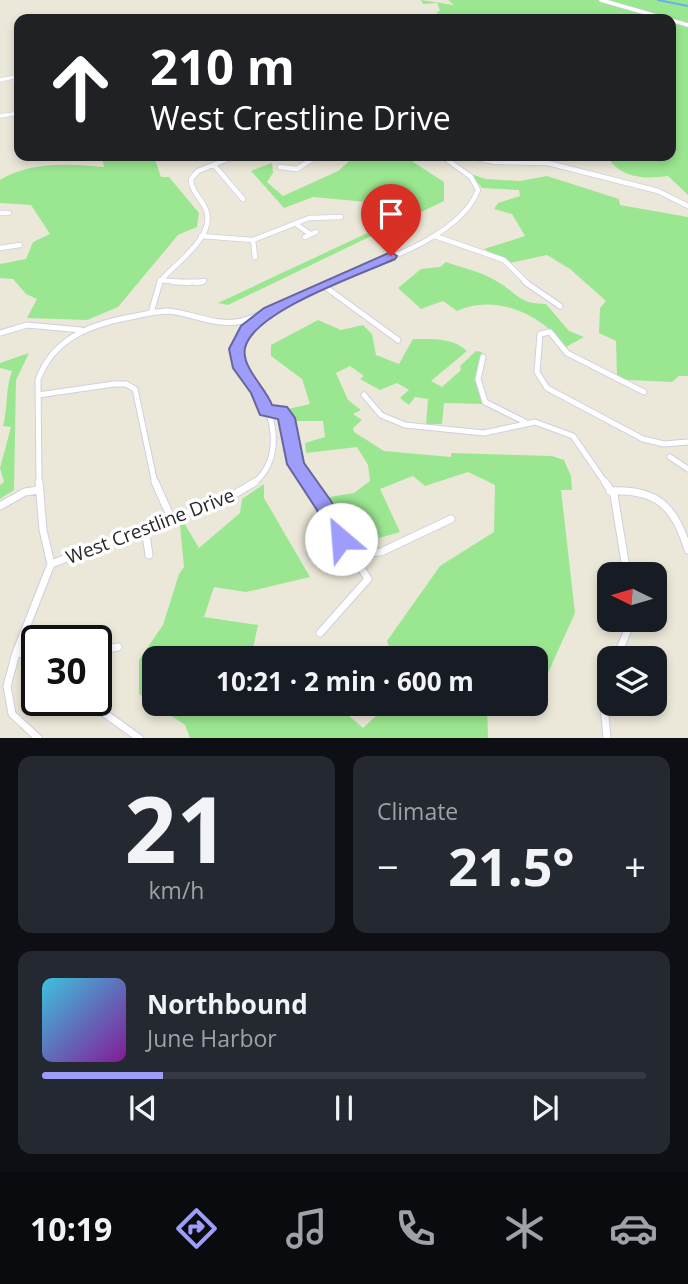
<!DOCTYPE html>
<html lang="en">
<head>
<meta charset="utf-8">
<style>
  :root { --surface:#171b24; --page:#242831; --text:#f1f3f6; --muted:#9ea1a6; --line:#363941; --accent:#9e9dfa }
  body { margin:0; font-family:"Open Sans",sans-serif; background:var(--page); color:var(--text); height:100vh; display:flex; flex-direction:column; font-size:26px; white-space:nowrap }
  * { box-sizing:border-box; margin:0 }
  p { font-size:23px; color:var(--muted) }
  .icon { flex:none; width:38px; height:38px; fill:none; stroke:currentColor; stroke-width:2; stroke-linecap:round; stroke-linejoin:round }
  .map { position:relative; height:738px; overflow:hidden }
  .details { display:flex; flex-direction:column; gap:18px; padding:18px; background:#0d0f14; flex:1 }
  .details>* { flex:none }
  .guide { position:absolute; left:14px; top:14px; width:662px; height:147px; border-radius:14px; box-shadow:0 4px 10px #0003; background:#202124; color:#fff; overflow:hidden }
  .needle { width:46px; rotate:275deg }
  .fabs { position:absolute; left:597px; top:562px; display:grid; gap:14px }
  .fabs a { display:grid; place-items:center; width:70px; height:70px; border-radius:14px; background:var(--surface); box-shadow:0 4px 10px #0003; font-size:35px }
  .speed { position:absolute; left:21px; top:625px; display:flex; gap:14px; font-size:35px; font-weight:700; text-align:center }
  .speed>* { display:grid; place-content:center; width:91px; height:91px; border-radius:50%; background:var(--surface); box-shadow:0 4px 10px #0003; line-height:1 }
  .speed .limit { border:4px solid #111; border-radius:10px; background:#fff; color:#111 }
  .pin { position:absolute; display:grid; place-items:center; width:60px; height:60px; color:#fff; margin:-72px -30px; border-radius:50% 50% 50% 0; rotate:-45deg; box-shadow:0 0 7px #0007 }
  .pin .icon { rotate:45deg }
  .me { position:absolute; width:77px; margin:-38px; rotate:333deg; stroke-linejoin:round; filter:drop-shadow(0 0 5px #0008) }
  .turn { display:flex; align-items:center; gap:24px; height:147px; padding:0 21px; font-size:32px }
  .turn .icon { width:91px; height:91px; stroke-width:2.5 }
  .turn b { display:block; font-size:49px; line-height:60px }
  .big { font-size:52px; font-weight:700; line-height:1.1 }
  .details .widget { flex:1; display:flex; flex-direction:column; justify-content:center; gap:10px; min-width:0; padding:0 24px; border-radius:14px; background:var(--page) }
  .details .dial { align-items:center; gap:0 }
  .dial b { font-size:91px; line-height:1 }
  .song { display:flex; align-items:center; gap:21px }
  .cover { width:84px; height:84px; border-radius:10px; background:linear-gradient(135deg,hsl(190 70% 55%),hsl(290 70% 35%)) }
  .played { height:7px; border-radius:4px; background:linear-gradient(90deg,var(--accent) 20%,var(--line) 20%) }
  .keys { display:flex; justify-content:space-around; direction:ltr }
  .heat { display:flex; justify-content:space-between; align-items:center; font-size:38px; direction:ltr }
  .details .tiles { flex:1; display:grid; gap:18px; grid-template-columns:1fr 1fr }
  .widget:last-child { grid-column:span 2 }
  .trip { position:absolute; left:142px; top:646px; width:406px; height:70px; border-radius:14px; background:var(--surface); box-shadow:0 4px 10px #0003; font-weight:700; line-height:70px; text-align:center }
  .tab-bar { display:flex; height:112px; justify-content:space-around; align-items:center; background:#090b0e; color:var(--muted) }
  .tab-bar .icon { width:49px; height:49px }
  .tab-bar .on { color:var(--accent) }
  .tab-bar b { font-size:32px; color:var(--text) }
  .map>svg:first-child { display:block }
</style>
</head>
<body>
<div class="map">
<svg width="688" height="738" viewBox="0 0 688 738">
  <rect width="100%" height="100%" fill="#ece8d9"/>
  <path fill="#9be791" d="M421 0 454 5 448 0H688V195L668 176C646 179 623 179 609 159L582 160 572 156H670V19H446L436 12 440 11 437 3 423 4Z
    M102 156H148L150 160H155L161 177H169L199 213 197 227 178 235 118 307 87 320 27 318 37 299 26 294 13 279 0 278V264L26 259 33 242 50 234 31 205 0 203V180C31 161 70 164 104 167Z
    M355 156H404L444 182V201L228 305 218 303 395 220 398 205 313 197 284 208 251 171 272 163 273 173 267 182 283 196 338 171Z
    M471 174 486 179 520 181 547 176 619 199 620 205 688 217V376H679L672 382 628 380 617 376 616 341 599 333 600 308 606 301 570 269 547 255 510 263 484 249 525 236 512 214 494 209 498 203 520 196 519 190 482 188Z
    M446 262C462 268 483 272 498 282 518 294 519 304 546 304L569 331 584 337 566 347C542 314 495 293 457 311L443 301 421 309 398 288 421 269 440 267Z
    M318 320 341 330 363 325 372 334 376 355 399 364 413 339C431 339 453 337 467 351L431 381 442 387 461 370 460 366 476 351 482 352 475 381 483 404 444 403 442 424H426L428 399 415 397 409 405 400 398 409 390 397 383 380 390 360 379 364 376 350 366 336 373 348 400 361 410 353 414 362 420 353 428 354 432 384 451 451 457V453L552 456 564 460 571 476 572 490H561L575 613 542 686H536V658H393L387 641 440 566 494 532 495 485 468 472 425 486 413 476 380 489 400 532C345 548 352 543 324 498L354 493 370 481 368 465 357 447 306 453 305 443 325 437 323 421H292L288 409 310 404 302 379 271 356V345Z
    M29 353 16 380 14 490 0 499V485L4 482 0 468 11 427 3 426C8 407 5 391 12 371L0 368V363Z
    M264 484V498L310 577 246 592 214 587 204 617 258 625 251 658H154V704H309L340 708 363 728 389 704H487L488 738H190L185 725 139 694V660L163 625 179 574 184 567 180 525 184 523 199 548 240 513 242 499Z"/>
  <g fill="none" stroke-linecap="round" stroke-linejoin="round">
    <path stroke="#63aff7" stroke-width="2" d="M658 0 688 6"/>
    <defs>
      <path id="minor-far3" d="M601 0 688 25
        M0 80 19 76
        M0 116 19 113"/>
      <path id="minor-far2" d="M469 156 495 162 548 163 658 191 688 206
        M214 165 243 199
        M280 167 297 169 317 156
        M0 213H9
        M296 224 310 234
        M201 236 253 240 309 218 341 217
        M435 236 504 260 527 283
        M305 237 316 232
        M253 240 255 257
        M0 248 20 245
        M160 280 189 283
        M159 283C173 264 213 240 207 213 204 200 191 193 191 179L198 171 235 156
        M196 283 204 281
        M327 283C372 264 460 239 478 190L471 177 442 156"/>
      <path id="minor-far1" d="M174 282H202
        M525 282 560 306
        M324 286 398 340
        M151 313 160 282
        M0 333 27 325 81 330
        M483 357 478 379 485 402 525 422
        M644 392 567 353 550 332 540 334 537 372 547 388 643 439 664 444 688 442
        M38 395 114 384H126L135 389 155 484
        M364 395 381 415 405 425 484 433 535 422 573 436 606 484
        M266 411H281L284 414 296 464 309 484
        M670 457 688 469
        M39 484 38 380C53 337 94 323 136 316 146 314 157 311 168 311 192 313 217 327 242 321 272 312 302 294 331 282
        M253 484C282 460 277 420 257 391 249 377 234 365 237 348 239 333 253 324 264 315"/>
      <path id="minor" d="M155 482 172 520
        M307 482 368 579 320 633
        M605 482 614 495 627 574
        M610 491C657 489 675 506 688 550
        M0 506 25 492 39 490
        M145 528 149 555
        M351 554 381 552 451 519
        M51 564 228 498 255 482
        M96 651 118 647
        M99 651 100 710
        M16 653 37 655
        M616 658 632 620
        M68 700 79 707 100 710 139 738
        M38 738 12 714 7 686 16 653 51 564 43 530 39 482
        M607 738 603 694 609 675"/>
    </defs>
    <use href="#minor-far3" stroke="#cfcee3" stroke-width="4.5"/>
    <use href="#minor-far2" stroke="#cfcee3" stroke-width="6"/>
    <use href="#minor-far1" stroke="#cfcee3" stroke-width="7"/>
    <use href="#minor" stroke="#cfcee3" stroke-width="9"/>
    <use href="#minor-far3" stroke="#fff" stroke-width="3.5"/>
    <use href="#minor-far2" stroke="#fff" stroke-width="4.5"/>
    <use href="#minor-far1" stroke="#fff" stroke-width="5"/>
    <use href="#minor" stroke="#fff" stroke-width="7"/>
  </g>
  <path fill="#9e9dfa" stroke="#6766a2" stroke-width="2" d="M391 252 397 256 395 259C362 274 253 311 245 348 241 367 266 388 272 405L287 407 295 418 304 463 331 501 351 539 341 546 334 544 317 510 287 464 278 419 260 415 251 393 233 368 229 349 241 326 264 308Z"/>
  <g text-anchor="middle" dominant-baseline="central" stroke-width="7" stroke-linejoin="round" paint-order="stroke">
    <g font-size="19" fill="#282828" stroke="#fff">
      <text transform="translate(150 526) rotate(-21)">West Crestline Drive</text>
    </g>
  </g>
</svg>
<div class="fabs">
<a><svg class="needle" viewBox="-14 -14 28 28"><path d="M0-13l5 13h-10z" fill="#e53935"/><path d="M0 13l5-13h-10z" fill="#9ea1a6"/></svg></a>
<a><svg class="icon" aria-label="layers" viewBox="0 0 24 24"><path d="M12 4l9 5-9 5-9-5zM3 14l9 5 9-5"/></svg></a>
</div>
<div class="speed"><div class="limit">30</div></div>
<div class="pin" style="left:391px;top:256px;background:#d93025"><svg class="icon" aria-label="arrive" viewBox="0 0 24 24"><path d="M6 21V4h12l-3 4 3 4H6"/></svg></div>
<svg class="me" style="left:341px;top:539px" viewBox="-20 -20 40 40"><circle r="19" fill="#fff"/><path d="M0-13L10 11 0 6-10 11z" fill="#9e9dfa"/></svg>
<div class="trip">10:21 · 2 min · 600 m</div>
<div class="guide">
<div class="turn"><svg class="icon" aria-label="ahead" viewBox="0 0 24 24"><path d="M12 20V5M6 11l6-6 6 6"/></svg><div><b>210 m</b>West Crestline Drive</div></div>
</div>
</div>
<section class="details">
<div class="tiles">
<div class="widget dial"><b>21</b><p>km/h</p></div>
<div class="widget"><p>Climate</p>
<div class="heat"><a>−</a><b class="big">21.5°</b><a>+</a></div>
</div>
<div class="widget">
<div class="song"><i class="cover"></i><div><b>Northbound</b><p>June Harbor</p></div></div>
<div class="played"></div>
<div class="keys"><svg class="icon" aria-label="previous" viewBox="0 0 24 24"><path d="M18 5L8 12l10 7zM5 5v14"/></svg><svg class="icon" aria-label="pause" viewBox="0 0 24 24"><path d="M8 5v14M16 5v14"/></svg><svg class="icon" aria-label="next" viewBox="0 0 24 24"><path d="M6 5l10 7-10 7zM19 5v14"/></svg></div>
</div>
</div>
</section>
<nav class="tab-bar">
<b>10:19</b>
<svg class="icon on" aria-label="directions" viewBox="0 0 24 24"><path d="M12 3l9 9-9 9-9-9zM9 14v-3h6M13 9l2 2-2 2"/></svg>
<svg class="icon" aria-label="music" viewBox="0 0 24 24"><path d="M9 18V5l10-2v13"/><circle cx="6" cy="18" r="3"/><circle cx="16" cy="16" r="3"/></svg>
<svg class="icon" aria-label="phone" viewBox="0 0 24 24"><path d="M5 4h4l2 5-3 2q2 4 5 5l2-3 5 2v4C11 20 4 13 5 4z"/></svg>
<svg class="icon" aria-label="climate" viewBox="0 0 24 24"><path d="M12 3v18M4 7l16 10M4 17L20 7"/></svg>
<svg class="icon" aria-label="car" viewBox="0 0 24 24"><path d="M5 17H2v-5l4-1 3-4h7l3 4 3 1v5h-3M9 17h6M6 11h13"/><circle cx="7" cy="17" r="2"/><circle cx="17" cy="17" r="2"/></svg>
</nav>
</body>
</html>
